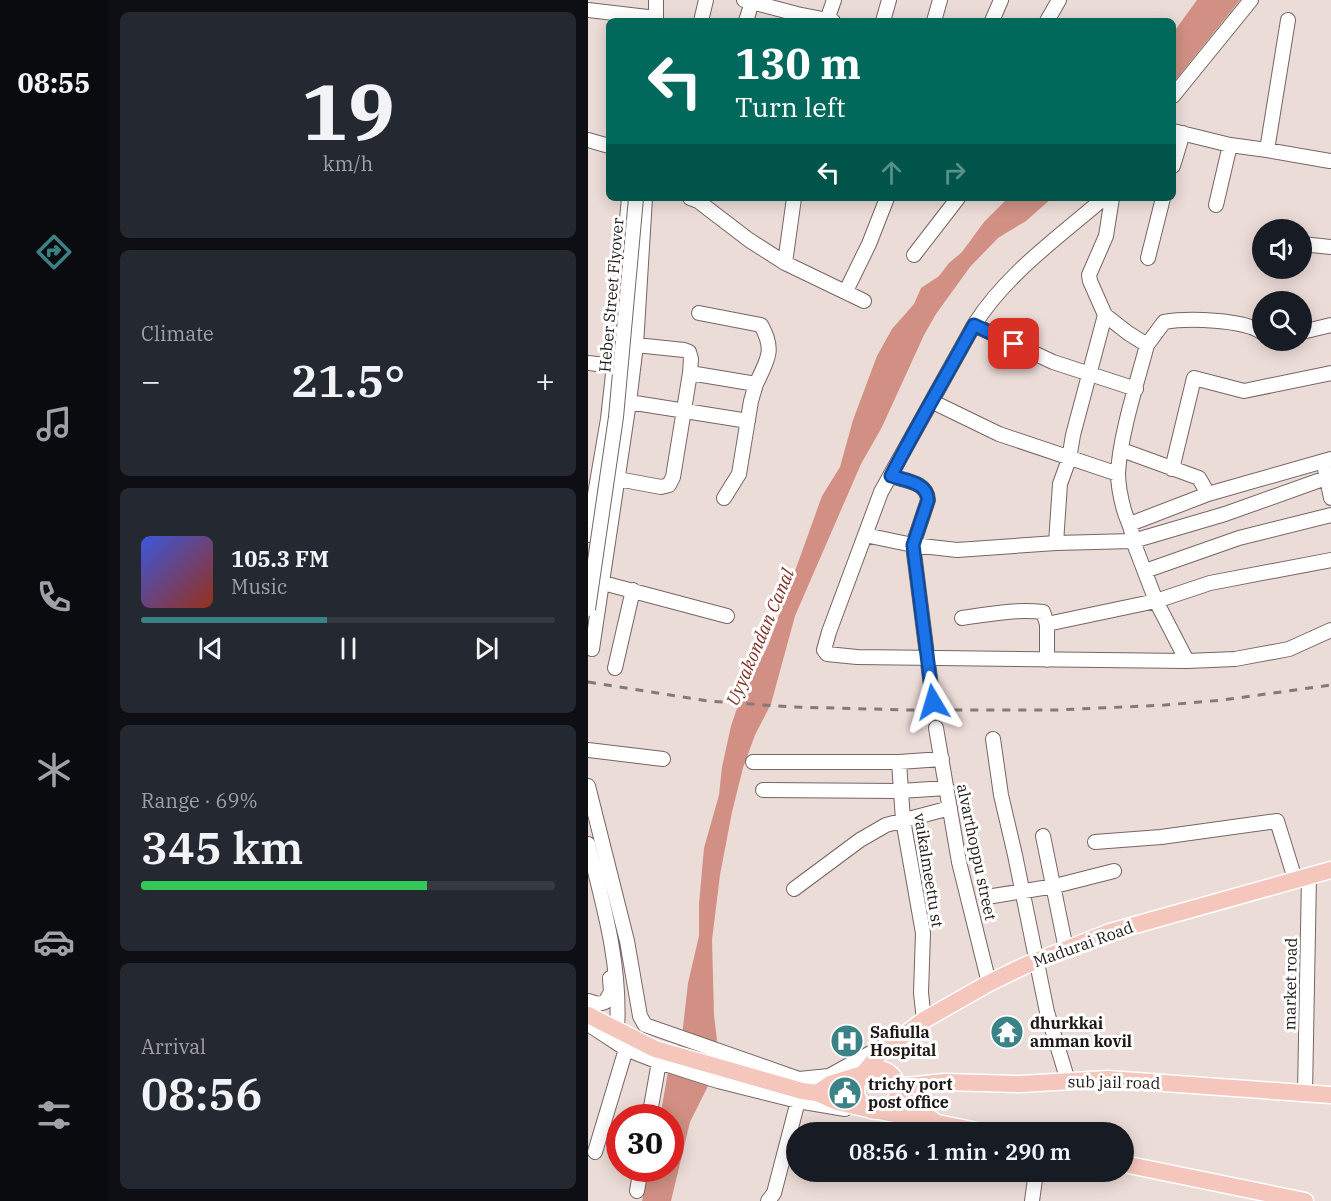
<!DOCTYPE html>
<html lang="en">
<head>
<meta charset="utf-8">
<style>
  :root { --surface:#171b24; --page:#242831; --text:#f1f3f6; --muted:#9ea1a6; --line:#363941; --accent:#398286 }
  body { margin:0; font-family:"IBM Plex Serif",serif; background:var(--page); color:var(--text); height:100vh; display:flex; flex-direction:column; font-size:22px; white-space:nowrap }
  * { box-sizing:border-box; margin:0 }
  p { font-size:20px; color:var(--muted) }
  .icon { flex:none; width:33px; height:33px; fill:none; stroke:currentColor; stroke-width:2; stroke-linecap:round; stroke-linejoin:round }
  .map { position:relative; flex:1; overflow:hidden }
  .drawer { display:flex; flex-direction:column; gap:12px; padding:12px; background:#0d0f14; width:480px }
  .drawer>* { flex:none }
  .guide { position:absolute; left:18px; top:18px; width:570px; height:183px; border-radius:9px; box-shadow:0 3px 15px #0003; background:#00695c; color:#fff; overflow:hidden }
  .fabs { position:absolute; left:664px; top:219px; display:grid; gap:12px }
  .fabs a { display:grid; place-items:center; width:60px; height:60px; border-radius:50%; background:var(--surface); box-shadow:0 3px 15px #0003; font-size:30px }
  .speed { position:absolute; left:18px; top:1104px; display:flex; gap:12px; font-size:30px; font-weight:700; text-align:center }
  .speed>* { display:grid; place-content:center; width:78px; height:78px; border-radius:50%; background:var(--surface); box-shadow:0 3px 15px #0003; line-height:1 }
  .speed .limit { border:9px solid #d22; background:#fff; color:#111 }
  .pin { position:absolute; display:grid; place-items:center; width:51px; height:51px; color:#fff; margin:-26px; border-radius:12px; box-shadow:0 3px 9px #0006 }
  .me { position:absolute; width:66px; margin:-33px; rotate:353deg; stroke-linejoin:round; filter:drop-shadow(0 0 4px #0008) }
  .turn { display:flex; align-items:center; gap:21px; height:126px; padding:0 30px; font-size:27px }
  .turn .icon { width:78px; height:78px; stroke-width:2.5 }
  .turn b { display:block; font-size:42px; line-height:51px }
  .lanes { display:flex; align-items:center; height:57px; padding:0 30px; background:#0003; justify-content:center; gap:30px; direction:ltr }
  .lanes .off { opacity:.35 }
  .big { font-size:45px; font-weight:600; line-height:1.1 }
  .drawer .tile { flex:1; display:flex; flex-direction:column; justify-content:center; gap:9px; min-width:0; padding:0 21px; border-radius:9px; background:var(--page) }
  .drawer .dial { align-items:center; gap:0 }
  .dial b { font-size:78px; line-height:1 }
  .song { display:flex; align-items:center; gap:18px }
  .cover { width:72px; height:72px; border-radius:9px; background:linear-gradient(135deg,hsl(230 70% 55%),hsl(10 70% 35%)) }
  .played { height:6px; border-radius:3px; background:linear-gradient(90deg,var(--accent) 45%,var(--line) 45%) }
  .keys { display:flex; justify-content:space-around; direction:ltr }
  .heat { display:flex; justify-content:space-between; align-items:center; font-size:33px; direction:ltr }
  .charge { height:9px; border-radius:4px; background:linear-gradient(90deg,#34c759 69%,var(--line) 0) }
  .trip { position:absolute; left:198px; top:1122px; width:348px; height:60px; border-radius:30px; background:var(--surface); box-shadow:0 3px 15px #0003; font-weight:600; line-height:60px; text-align:center }
  main { display:flex; flex:1; min-height:0 }
  .menu { display:flex; flex-direction:column; width:108px; justify-content:space-around; align-items:center; background:#090b0e; color:var(--muted) }
  .menu .icon { width:42px; height:42px }
  .menu .on { color:var(--accent) }
  .menu b { font-size:27px; color:var(--text) }
  .map>svg:first-child { display:block }
</style>
</head>
<body>
<main>
<nav class="menu">
<b>08:55</b>
<svg class="icon on" aria-label="directions" viewBox="0 0 24 24"><path d="M12 3l9 9-9 9-9-9zM9 14v-3h6M13 9l2 2-2 2"/></svg>
<svg class="icon" aria-label="music" viewBox="0 0 24 24"><path d="M9 18V5l10-2v13"/><circle cx="6" cy="18" r="3"/><circle cx="16" cy="16" r="3"/></svg>
<svg class="icon" aria-label="phone" viewBox="0 0 24 24"><path d="M5 4h4l2 5-3 2q2 4 5 5l2-3 5 2v4C11 20 4 13 5 4z"/></svg>
<svg class="icon" aria-label="climate" viewBox="0 0 24 24"><path d="M12 3v18M4 7l16 10M4 17L20 7"/></svg>
<svg class="icon" aria-label="car" viewBox="0 0 24 24"><path d="M5 17H2v-5l4-1 3-4h7l3 4 3 1v5h-3M9 17h6M6 11h13"/><circle cx="7" cy="17" r="2"/><circle cx="17" cy="17" r="2"/></svg>
<svg class="icon" aria-label="filters" viewBox="0 0 24 24"><path d="M4 7h16M4 17h16"/><circle cx="9" cy="7" r="2"/><circle cx="15" cy="17" r="2"/></svg>
</nav>
<section class="drawer">
<div class="tile dial"><b>19</b><p>km/h</p></div>
<div class="tile"><p>Climate</p>
<div class="heat"><a>−</a><b class="big">21.5°</b><a>+</a></div>
</div>
<div class="tile">
<div class="song"><i class="cover"></i><div><b>105.3 FM</b><p>Music</p></div></div>
<div class="played"></div>
<div class="keys"><svg class="icon" aria-label="previous" viewBox="0 0 24 24"><path d="M18 5L8 12l10 7zM5 5v14"/></svg><svg class="icon" aria-label="pause" viewBox="0 0 24 24"><path d="M8 5v14M16 5v14"/></svg><svg class="icon" aria-label="next" viewBox="0 0 24 24"><path d="M6 5l10 7-10 7zM19 5v14"/></svg></div>
</div>
<div class="tile"><p>Range · 69%</p><b class="big">345 km</b><div class="charge"></div></div>
<div class="tile"><p>Arrival</p><b class="big">08:56</b></div>
</section>
<div class="map">
<svg width="743" height="1201" viewBox="0 0 743 1201">
  <rect width="100%" height="100%" fill="#ecdcd8"/>
  <path fill="#d19083" d="M609 0H652L585 83V33Z
    M420 198H464L438 221 410 238 382 267 348 314 336 335 294 427 273 464 207 616 183 704 167 735 155 768 144 812 132 875 124 940 126 1015 129 1040 121 1084 102 1122 83 1201H54L60 1169 82 1168V1118L72 1117 80 1072 94 1036 100 983 111 936V904L116 848 131 795 134 767 143 726 148 711 181 643 234 496 252 467 265 420 289 356 304 329 326 304 333 288 351 276 361 263 374 252 396 222Z"/>
  <g fill="none" stroke-linecap="round" stroke-linejoin="round">
    <path stroke="#c3b5b1" stroke-width="14" stroke-dasharray="14 7" stroke-linecap="butt" d="M345 702 348 728"/>
    <defs>
      <path id="minor" d="M68 0V21
        M156 0 209 14 245 21
        M0 10 68 18
        M239 20 246 0
        M113 21 118 0
        M158 21 164 2
        M295 21 301 0
        M346 21 352 0
        M404 21 413 0
        M459 21 471 0
        M585 96 663 0
        M585 131 642 145 679 150 700 20
        M0 140 21 146
        M679 150 742 161
        M585 166 595 133
        M102 198 110 201 161 240 197 263 276 301
        M516 198C471 237 419 273 386 325L293 492 241 632 236 650 239 654 269 657 599 661 647 659 701 649 743 630
        M524 198 518 236 501 275 502 281 517 315 540 333 559 345C549 383 532 435 530 473 530 484 533 499 536 510 539 521 545 529 545 541L568 601 599 661
        M628 205 642 145
        M37 241 41 198
        M714 244 743 247
        M326 255 370 198
        M560 258 575 198
        M197 263 206 198
        M258 291 281 244 299 198
        M111 313 173 325C187 350 180 359 168 384
        M386 325 465 362 548 389
        M714 332 743 325
        M559 345 576 322C599 318 656 319 675 333
        M0 363 26 366
        M102 373 168 384 163 401 151 474 136 498
        M41 402 160 421
        M345 402 411 434 530 474
        M534 450 611 478 620 494 743 459
        M584 469 606 378 656 391 743 373
        M737 469 743 498
        M30 479 73 487 81 485 85 477 102 373 103 359 101 352 96 350 48 345
        M542 524 620 494
        M0 535 20 419 27 356
        M277 535 325 545 340 500C339 482 318 481 303 476
        M468 543 472 484 481 459 485 435 517 315
        M557 571 651 538 743 515
        M15 583 139 616
        M374 618C401 614 428 609 455 612L459 624V660
        M459 624 568 601 622 583 743 560
        M4 649 41 402 48 345 57 198
        M27 668 45 590
        M345 702 325 545 369 550 468 543 545 541 637 514 738 478
        M348 728 371 862 401 983
        M405 739 413 795 427 855 459 1012 480 1081
        M0 750 75 759
        M165 762H311L354 759
        M311 762 315 820 335 933 333 993 336 1020
        M0 786 39 941 52 1016 57 1025 211 1079 241 1076 295 1046
        M175 790 312 791 359 788
        M455 836 478 949
        M507 842 573 837 689 821 707 879
        M0 844C16 907 33 965 29 1030
        M206 889 272 840 298 825 362 808
        M405 896 467 886 526 871
        M0 1001 10 1004 17 1002 23 992 22 978
        M0 1024 38 1049 71 1062 130 1081 210 1101 257 1109
        M717 1093 721 876
        M61 1118 71 1062
        M7 1152 38 1049
        M49 1191 53 1168
        M180 1201 186 1193 210 1101
        M444 1201 448 1172"/>
      <path id="major" d="M0 1015 67 1049 214 1091 229 1093 249 1102 280 1109
        M268 1090a21 21 0 1 1 42 0a21 21 0 1 1-42 0Z
        M229 1093 242 1084 275 1074 292 1053 336 1020 401 983 438 965 522 932 743 870
        M291 1111 394 1132
        M346 1121 322 1105 309 1087 356 1082 432 1084 520 1079 743 1095
        M536 1164 717 1201"/>
    </defs>
    <use href="#minor" stroke="#746663" stroke-width="16"/>
    <use href="#major" stroke="#fff" stroke-width="19"/>
    <use href="#minor" stroke="#fff" stroke-width="14"/>
    <use href="#major" stroke="#f5c6bc" stroke-width="16"/>
    <path stroke="#847976" stroke-width="3" stroke-dasharray="8 8" stroke-linecap="butt" d="M0 682 120 701 204 707 322 710H470L577 705 635 700 743 685"/>
    <defs>
      <path id="minor-bridge" d="M0 609 28 417 48 198"/>
    </defs>
    <use href="#minor-bridge" stroke="#746663" stroke-width="16" stroke-linecap="butt"/>
    <use href="#minor-bridge" stroke="#fff" stroke-width="14"/>
  </g>
  <g fill="none" stroke-linecap="round" stroke-linejoin="round">
    <defs>
      <path id="route" d="M345 702 325 545 340 500C339 482 318 481 303 476 329 425 359 375 386 325L426 344"/>
    </defs>
    <use href="#route" stroke="#114b97" stroke-width="15"/>
    <use href="#route" stroke="#1a73e8" stroke-width="10"/>
  </g>
  <defs>
    <symbol id="temple-disc" viewBox="-11 -11 22 22"><circle r="9.5" fill="#398286" stroke="#fff"/><path d="M0-6L5-2H3V0L6.5 2.5H4V6H1.5V3h-3V6H-4V2.5H-6.5L-3 0V-2H-5Z" fill="#fff"/></symbol>
    <symbol id="hospital-disc" viewBox="-11 -11 22 22"><circle r="9.5" fill="#398286" stroke="#fff"/><path d="M-5-5h3v3.5h4V-5h3V5h-3V1.5h-4V5h-3Z" fill="#fff"/></symbol>
    <symbol id="civic-disc" viewBox="-11 -11 22 22"><circle r="9.5" fill="#398286" stroke="#fff"/><path d="M-.6-6.5H3V-4.5H.6V-3L4-1V1h2V6H-6V1h2V-1L-.6-3ZM-1.2 2.5V6h2.4V2.5Z" fill="#fff"/></symbol>
  </defs>
  <g fill-rule="evenodd">
    <use href="#temple-disc" x="400" y="1013" width="38" height="38"/>
    <use href="#hospital-disc" x="240" y="1022" width="38" height="38"/>
    <use href="#civic-disc" x="238" y="1074" width="38" height="38"/>
  </g>
  <g text-anchor="middle" dominant-baseline="central" stroke-width="6" stroke-linejoin="round" paint-order="stroke">
    <g font-size="16" fill="#1e1817" stroke="#fff">
      <text transform="translate(23 295) rotate(-85)">Heber Street Flyover</text>
      <text transform="translate(389 852) rotate(78)">alvarthoppu street</text>
      <text transform="translate(341 870) rotate(81)">vaikalmeettu st</text>
      <text transform="translate(495 944) rotate(-20)">Madurai Road</text>
      <text transform="translate(702 984) rotate(-89)">market road</text>
      <text transform="translate(526 1082) rotate(1)">sub jail road</text>
    </g>
    <g font-size="16" font-weight="bold" fill="#1e1817" stroke="#fff" text-anchor="start">
      <text x="442" y="1023">dhurkkai<tspan x="442" dy="18">amman kovil</tspan></text>
      <text x="282" y="1032">Safiulla<tspan x="282" dy="18">Hospital</tspan></text>
      <text x="280" y="1084">trichy port<tspan x="280" dy="18">post office</tspan></text>
    </g>
    <g font-size="18" font-style="italic" fill="#7f3123" stroke="#fff">
      <text transform="translate(172 637) rotate(-67)">Uyyakondan Canal</text>
    </g>
  </g>
</svg>
<div class="fabs">
<a><svg class="icon" aria-label="sound" viewBox="0 0 24 24"><path d="M4 9h4l5-4v14l-5-4H4zM17 9q2 3 0 6"/></svg></a>
<a><svg class="icon" aria-label="search" viewBox="0 0 24 24"><circle cx="10" cy="10" r="6"/><path d="M15 15l6 6"/></svg></a>
</div>
<div class="speed"><div class="limit">30</div></div>
<div class="pin" style="left:426px;top:344px;background:#d93025"><svg class="icon" aria-label="arrive" viewBox="0 0 24 24"><path d="M6 21V4h12l-3 4 3 4H6"/></svg></div>
<svg class="me" style="left:345px;top:702px" viewBox="-20 -20 40 40"><path d="M0-17L14 15 0 8-14 15z" fill="#1a73e8" stroke="#fff" stroke-width="4"/></svg>
<div class="trip">08:56 · 1 min · 290 m</div>
<div class="guide">
<div class="turn"><svg class="icon" aria-label="left" viewBox="0 0 24 24"><path d="M17 20v-9H6M10 6l-5 5 5 5"/></svg><div><b>130 m</b>Turn left</div></div>
<div class="lanes"><svg class="icon" aria-label="left" viewBox="0 0 24 24"><path d="M17 20v-9H6M10 6l-5 5 5 5"/></svg><svg class="icon off" aria-label="ahead" viewBox="0 0 24 24"><path d="M12 20V5M6 11l6-6 6 6"/></svg><svg class="icon off" aria-label="right" viewBox="0 0 24 24"><path d="M7 20v-9h11M14 6l5 5-5 5"/></svg></div>
</div>
</div>
</main>
</body>
</html>
